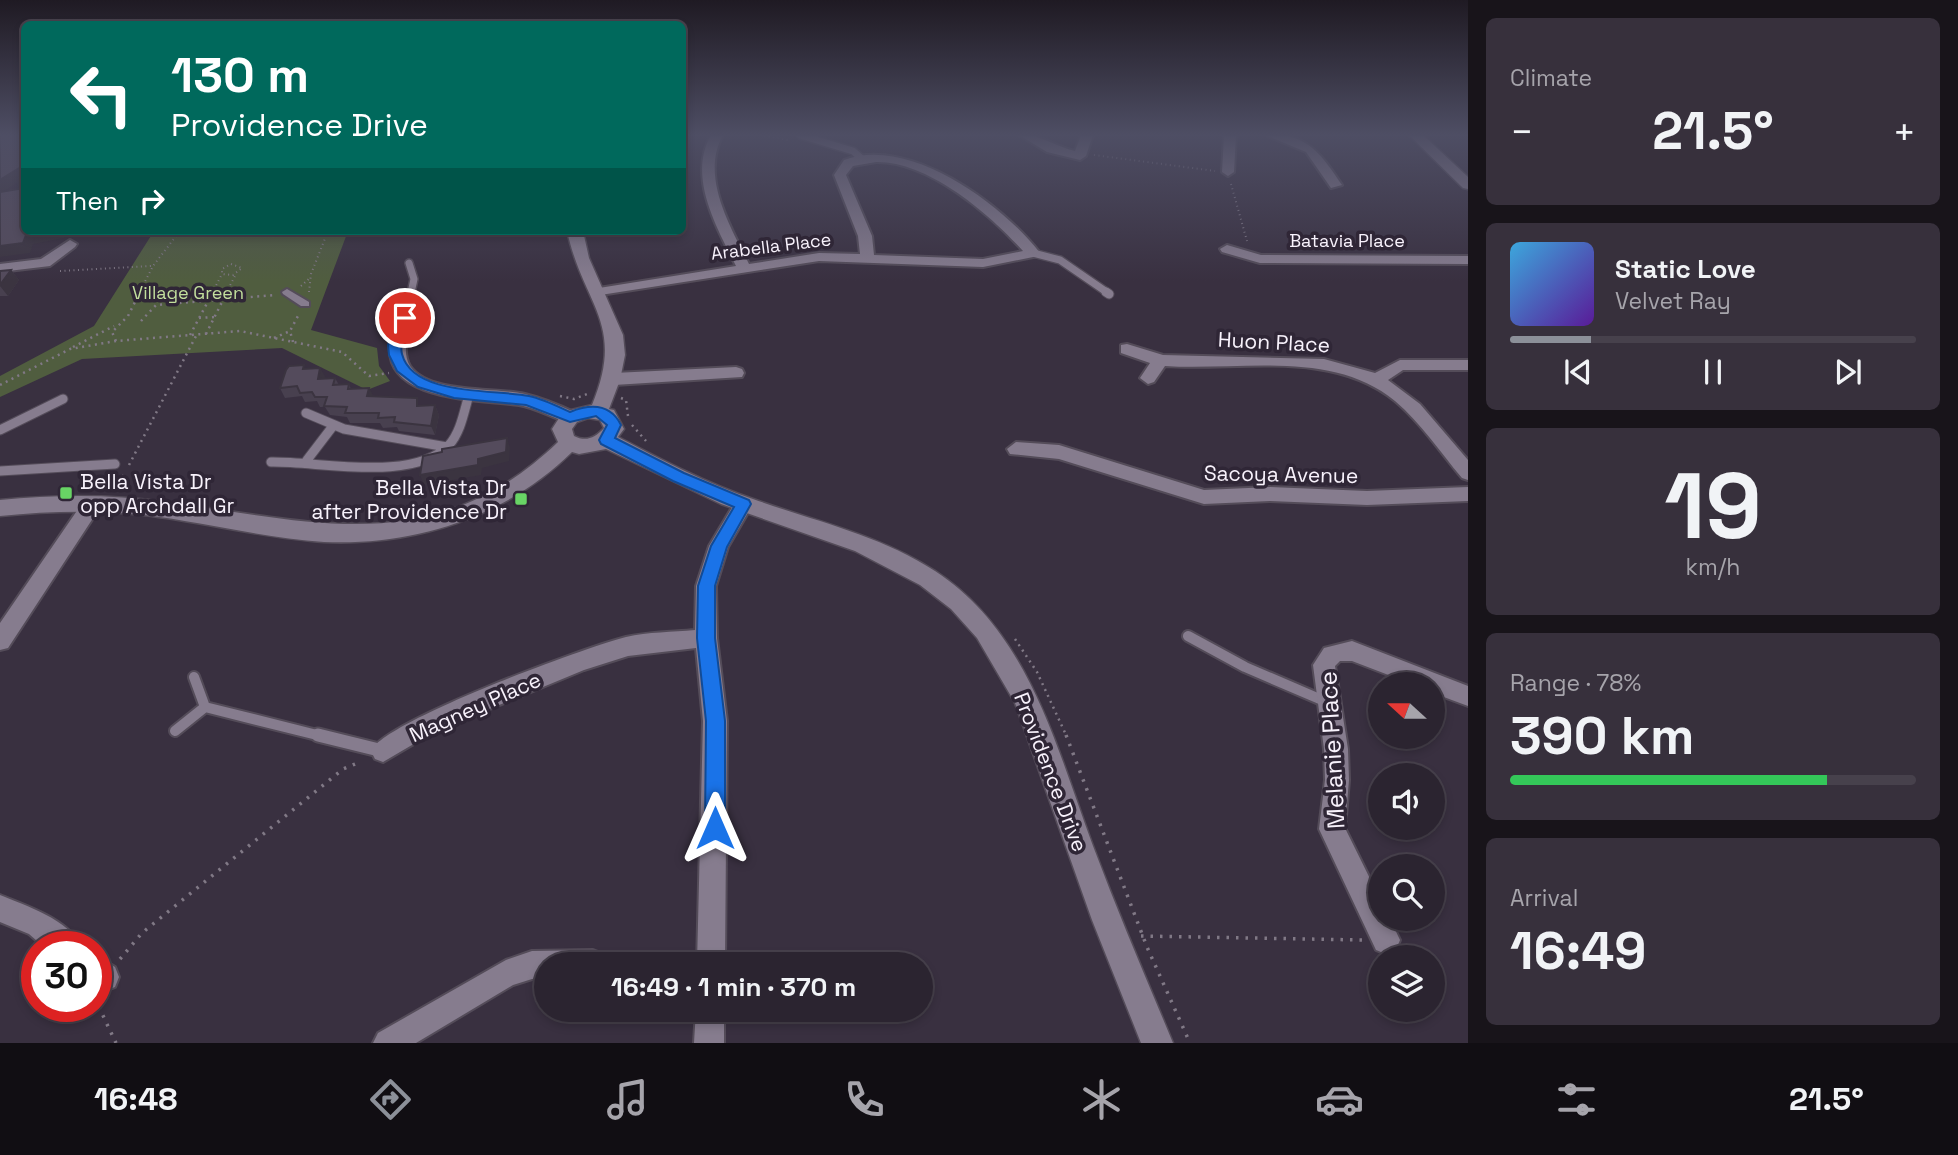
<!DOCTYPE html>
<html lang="en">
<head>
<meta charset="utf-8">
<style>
  :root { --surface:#2b2430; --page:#37303c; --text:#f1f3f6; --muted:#a6a4ab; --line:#47414c; --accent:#8c9099 }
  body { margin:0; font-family:"Space Grotesk",sans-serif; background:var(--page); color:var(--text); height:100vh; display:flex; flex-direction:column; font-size:26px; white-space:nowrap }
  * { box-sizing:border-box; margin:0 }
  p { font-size:23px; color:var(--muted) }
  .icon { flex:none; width:38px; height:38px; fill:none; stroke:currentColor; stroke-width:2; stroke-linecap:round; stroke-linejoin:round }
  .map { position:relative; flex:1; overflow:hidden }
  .side { display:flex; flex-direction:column; gap:18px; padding:18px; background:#18141a; width:490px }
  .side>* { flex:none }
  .guide { position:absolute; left:21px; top:21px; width:665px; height:214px; border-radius:10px; box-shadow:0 4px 10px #0003,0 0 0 2px var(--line); background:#00695c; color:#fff; overflow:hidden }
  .needle { width:46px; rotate:291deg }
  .controls { position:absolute; left:1368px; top:672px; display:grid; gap:14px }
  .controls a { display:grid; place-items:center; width:77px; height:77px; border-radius:50%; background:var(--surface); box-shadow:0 4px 10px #0003,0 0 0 2px var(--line); font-size:35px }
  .speed { position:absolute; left:21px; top:931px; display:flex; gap:14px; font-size:35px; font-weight:700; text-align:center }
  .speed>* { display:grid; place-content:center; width:91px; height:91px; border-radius:50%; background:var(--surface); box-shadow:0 4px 10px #0003,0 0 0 2px var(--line); line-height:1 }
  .speed .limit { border:10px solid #d22; background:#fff; color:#111 }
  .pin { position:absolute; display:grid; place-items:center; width:60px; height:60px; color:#fff; margin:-30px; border:4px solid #fff; border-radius:50%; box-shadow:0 2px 7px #0007 }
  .me { position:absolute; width:77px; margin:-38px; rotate:0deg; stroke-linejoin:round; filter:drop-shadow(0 0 5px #0008) }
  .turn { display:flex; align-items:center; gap:24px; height:147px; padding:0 35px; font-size:32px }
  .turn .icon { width:91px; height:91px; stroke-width:2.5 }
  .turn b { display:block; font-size:49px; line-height:60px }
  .then { display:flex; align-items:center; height:66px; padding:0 35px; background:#0003; gap:14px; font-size:26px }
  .big { font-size:52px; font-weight:700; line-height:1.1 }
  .side .tile { flex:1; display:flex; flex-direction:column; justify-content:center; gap:10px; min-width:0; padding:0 24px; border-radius:10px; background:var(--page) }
  .side .dial { align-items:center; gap:0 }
  .dial b { font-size:91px; line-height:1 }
  .song { display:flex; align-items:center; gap:21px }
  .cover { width:84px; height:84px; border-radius:10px; background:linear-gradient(135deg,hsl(200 70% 55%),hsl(270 70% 35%)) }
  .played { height:7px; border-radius:4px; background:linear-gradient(90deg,var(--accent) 20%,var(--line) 20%) }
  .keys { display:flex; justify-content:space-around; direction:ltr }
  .heat { display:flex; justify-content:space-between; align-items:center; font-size:38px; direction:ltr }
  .charge { height:10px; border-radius:5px; background:linear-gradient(90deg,#34c759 78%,var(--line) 0) }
  .trip { position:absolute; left:534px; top:952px; width:399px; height:70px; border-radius:35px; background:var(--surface); box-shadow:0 4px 10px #0003,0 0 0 2px var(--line); font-weight:700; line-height:70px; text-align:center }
  .dock { display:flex; height:112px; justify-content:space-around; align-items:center; background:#110e13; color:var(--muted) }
  .dock .icon { width:49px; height:49px }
  .dock .on { color:var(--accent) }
  .dock b { font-size:32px; color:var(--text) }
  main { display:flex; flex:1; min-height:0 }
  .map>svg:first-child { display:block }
</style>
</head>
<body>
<main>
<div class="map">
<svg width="1468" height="1043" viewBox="0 0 1468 1043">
  <rect width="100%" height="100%" fill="#393040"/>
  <path fill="#505d3f" d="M154 231H348L311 330 377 348 379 366 390 381 367 390 282 348 82 359 0 397V376L94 326Z"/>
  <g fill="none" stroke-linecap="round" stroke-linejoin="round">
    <defs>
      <path id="service-far3" d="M800 135 853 151 862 159
        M1033 253 1060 260 1108 293
        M409 263 414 279 411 293"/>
      <path id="service-far2" d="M1106 292 1109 294
        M405 318 411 292
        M306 413 344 429 447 447
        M0 430 63 399
        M307 460 333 426
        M271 462C319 461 413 483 449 445 461 432 464 411 469 395
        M0 471 115 464"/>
      <path id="service-far1" d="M1188 636 1245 667 1329 703
        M194 677 205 707
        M175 731 205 707 325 737"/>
      <path id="service" d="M318 735 383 751"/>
      <path id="pedestrian" d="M287 289 309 302V306H301L283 294 282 292Z"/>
      <path id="minor" d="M711 135H723C700 176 730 226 749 264L819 253 860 254 858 236 834 175 844 160C909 135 1002 204 1040 253L1038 256 983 267 819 261 594 296 592 293 599 288 736 266C717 228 687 177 711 135ZM876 162C928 161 990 214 1023 251L983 259 874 255 872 236 846 175 853 166Z
        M1019 135C1038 133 1056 147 1075 151L1081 135H1093L1086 156 1080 160 1047 152Z
        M1224 135H1236L1234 172 1228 176 1222 172Z
        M1265 135C1307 132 1321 154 1342 185L1331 188 1306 152Z
        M70 240 77 244 75 247 50 266 0 272V264L41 259Z
        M1227 245 1261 255 1468 256V264L1260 263 1222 252 1220 249Z
        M405 313 413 318C409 333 401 351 410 366 429 394 494 387 525 394 542 398 559 405 576 413L579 417 576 421 570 423C552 418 537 408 519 405 481 399 384 403 390 344 391 336 395 326 397 318Z
        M1127 344 1163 355 1324 359 1375 373 1400 360H1468V370H1403L1388 380 1420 404 1468 460V480L1462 478C1440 452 1421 423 1395 401 1332 349 1240 371 1165 366L1154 382 1148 384 1140 378 1150 363 1121 353V345Z
        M736 367 742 369 744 373 742 377 614 385 606 379 614 373Z
        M1016 442 1059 445 1204 490 1270 487 1367 491 1468 487V501L1367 505 1270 501 1204 504 1059 459 1010 454 1007 449Z
        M92 497 101 504 99 509 8 648 0 650V623L85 499Z
        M744 497 753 504 728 547 716 586 717 638 727 721 725 964H697L703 721 696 648 628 656 584 670 434 732 383 762 375 759 371 751C384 721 586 647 626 637 648 632 673 632 695 630L696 586 709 546 737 499Z
        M1352 641 1468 686V706L1433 693V684H1412L1352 661H1340L1335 666 1348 749 1349 780 1345 828 1381 901V919H1390L1400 940 1396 950 1386 954 1376 950 1319 829 1325 780 1324 749 1313 665 1324 648Z
        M0 895C26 906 69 919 81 947H44L29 934 0 922Z
        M593 950 603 954 607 964H546V979H532L513 985 416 1043H373L378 1033 506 960 532 951Z
        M96 956 115 967 119 977 115 987 105 991 96 987Z
        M696 1010H724V1043H694Z"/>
      <path id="tertiary" d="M567 231H583L589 258 623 335 625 355 620 380 609 409 614 410 624 429 618 437C662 460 706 483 753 499 814 521 880 535 935 571 1029 632 1056 747 1093 846 1118 913 1146 978 1173 1043H1141L1092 920 1015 703 977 638 951 609 920 585 855 551 721 504 606 449 579 454 572 452C506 517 415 546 324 542 263 538 204 522 144 515 96 510 48 511 0 516V500C55 495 110 494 165 502 314 521 434 561 558 442L552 429 563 412 592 405C626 323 584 307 567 231ZM588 418 600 420 604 428C595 438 586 442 574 436L572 429 577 422Z"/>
      <path id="secondary" d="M1409 135H1423L1468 177V189L1463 188Z"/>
    </defs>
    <use href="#service-far3" stroke="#544c59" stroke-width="10"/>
    <use href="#service-far2" stroke="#544c59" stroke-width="11"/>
    <use href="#service-far1" stroke="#544c59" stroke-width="14"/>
    <use href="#service" stroke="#544c59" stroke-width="17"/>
    <use href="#pedestrian" stroke="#544c59" stroke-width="4"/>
    <use href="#minor" stroke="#544c59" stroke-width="4"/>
    <use href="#tertiary" stroke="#544c59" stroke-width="3"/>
    <use href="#secondary" stroke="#544c59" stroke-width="3"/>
    <path stroke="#817986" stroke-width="2" stroke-dasharray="1 3.5" stroke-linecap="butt" d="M760 135 788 140
      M1094 155 1215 171
      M1231 184 1247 241
      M231 264 242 268 233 275 222 274V269Z
      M60 271 151 266
      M301 286 311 277
      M309 292 311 274 328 231
      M139 293 153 266 180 231
      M212 293 222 274
      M226 293 236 274"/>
    <path stroke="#817986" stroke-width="2.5" stroke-dasharray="2 4.5" stroke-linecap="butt" d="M199 318 214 317
      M141 321 156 305 275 295
      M206 334 227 292
      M190 335 213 292
      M274 338 290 331
      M116 341 112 332 128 316 140 292
      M293 342 290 331 299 314
      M73 347 114 326
      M0 385 70 349 116 341 240 331 342 352 369 376 389 373
      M560 396 574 399 587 394
      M621 398 626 400 628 416
      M632 425 646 441
      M129 465 197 334
      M116 488 124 474
      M1015 639 1037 672 1067 737"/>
    <path stroke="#817986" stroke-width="3.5" stroke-dasharray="2.5 7" stroke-linecap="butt" d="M1066 735 1147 947 1190 1043
      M1141 936 1362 940
      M120 959 142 933 343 769 360 762
      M99 998 97 1003 116 1043"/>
    <use href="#service-far3" stroke="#867c8e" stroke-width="7"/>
    <use href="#service-far2" stroke="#867c8e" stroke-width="9"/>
    <use href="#service-far1" stroke="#867c8e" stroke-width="10"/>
    <use href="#service" stroke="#867c8e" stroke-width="13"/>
    <use href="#pedestrian" fill="#867c8e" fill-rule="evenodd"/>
    <use href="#minor" fill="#867c8e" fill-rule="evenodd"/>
    <use href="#tertiary" fill="#867c8e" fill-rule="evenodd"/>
    <use href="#secondary" fill="#867c8e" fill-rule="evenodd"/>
  </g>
  <path fill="#48404f" d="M11 270 19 280 8 296H0V271Z
    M306 368H320L325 379 335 378 339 385 349 384 351 389 373 396 421 406 435 405 439 415 435 435 399 431 397 427 383 428 380 423H350L347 417 330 415 325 407H320L317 401 305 402 302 396 285 398 280 388Z"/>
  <path fill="#3b3440" d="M24 165V178L0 194V180Z
    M44 231H66L64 238 33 244 30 253 0 257V246L26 235Z
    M11 270 19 280 8 296 0 286Z
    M320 368 326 378 323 389 318 379Z
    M369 388 374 397 367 396Z
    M435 405 439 415 435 435 431 426Z
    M507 438 510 448 509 461 482 468 481 475 424 485 420 475 478 459Z"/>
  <path fill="#544b5c" stroke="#3b3440" stroke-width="2" d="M0 135H24V165L0 180Z
    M24 188V231H44L26 235 23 243 0 246V192Z
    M11 270 0 285V271Z
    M304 365 303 369 320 368 318 379 335 378 333 385 349 384 348 389 369 388 367 396 417 398V406L435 405 431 426 394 422 395 417 378 418 379 413H345L347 407 324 406 327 397H315L312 392 300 393 297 386 280 388 286 370 289 366Z
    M507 438 506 452 478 459V465L420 475 423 456 442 452V449Z"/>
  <linearGradient id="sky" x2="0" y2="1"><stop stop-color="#1f1a23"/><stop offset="0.48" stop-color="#4e4e64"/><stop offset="1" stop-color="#4e4e64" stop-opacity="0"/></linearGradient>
  <rect width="1468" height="281" fill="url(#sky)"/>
  <path fill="#1a73e8" stroke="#114b97" stroke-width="2" d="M405 314 411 318C407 329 399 343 402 354 413 397 497 389 529 396 543 399 557 406 570 412 590 404 610 403 621 425L615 438 684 473 749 500 751 504 727 547 715 586V638L725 721V828L722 836 715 839 708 836 705 828 706 721 697 638 698 586 711 546 734 507 673 481 601 444 599 440 607 425 596 416 570 422 526 405 454 398 418 387 397 371 389 355 388 345 399 318Z"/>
  <g fill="#68d465" stroke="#2f2636" stroke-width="2.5">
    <rect x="59" y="486" width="14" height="14" rx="3.5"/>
    <rect x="514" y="492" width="14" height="14" rx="3.5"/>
  </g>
  <g text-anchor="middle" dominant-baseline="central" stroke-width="7" stroke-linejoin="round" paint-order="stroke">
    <g font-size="18" fill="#f8f2fc" stroke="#2f2636">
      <text x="1347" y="240">Batavia Place</text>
      <text transform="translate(771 246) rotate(-7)">Arabella Place</text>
    </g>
    <g font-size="18" fill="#c2df9d" stroke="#2f2636">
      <text x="188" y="292">Village Green</text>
    </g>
    <g font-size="21" fill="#f8f2fc" stroke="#2f2636">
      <text transform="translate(1274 342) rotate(3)">Huon Place</text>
      <text transform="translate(1281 474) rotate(1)">Sacoya Avenue</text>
      <text transform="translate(475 707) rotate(-24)">Magney Place</text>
      <text transform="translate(1051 772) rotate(69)">Providence Drive</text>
    </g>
    <g font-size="21" fill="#f8f2fc" stroke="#2f2636" text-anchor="start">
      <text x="80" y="481">Bella Vista Dr<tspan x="80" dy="24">opp Archdall Gr</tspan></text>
      <text x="507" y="487" text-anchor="end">Bella Vista Dr<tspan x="507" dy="24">after Providence Dr</tspan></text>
    </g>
    <g font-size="24" fill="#f8f2fc" stroke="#2f2636">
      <text transform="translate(1332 750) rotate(-93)">Melanie Place</text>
    </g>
  </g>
</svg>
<div class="controls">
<a><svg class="needle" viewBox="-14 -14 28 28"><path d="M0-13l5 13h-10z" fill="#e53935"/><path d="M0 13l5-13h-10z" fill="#a6a4ab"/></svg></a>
<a><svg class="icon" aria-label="sound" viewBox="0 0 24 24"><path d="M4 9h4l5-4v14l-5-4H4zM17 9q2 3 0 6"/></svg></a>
<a><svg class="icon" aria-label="search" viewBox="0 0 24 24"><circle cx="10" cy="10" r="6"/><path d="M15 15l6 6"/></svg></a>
<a><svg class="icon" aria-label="layers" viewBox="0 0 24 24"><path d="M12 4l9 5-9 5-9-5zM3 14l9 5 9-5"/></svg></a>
</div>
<div class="speed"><div class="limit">30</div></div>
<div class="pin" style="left:405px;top:318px;background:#d93025"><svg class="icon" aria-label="arrive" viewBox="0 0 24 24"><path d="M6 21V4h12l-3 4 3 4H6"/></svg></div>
<svg class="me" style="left:715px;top:828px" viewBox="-20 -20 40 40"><path d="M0-17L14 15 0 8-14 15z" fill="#1a73e8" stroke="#fff" stroke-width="4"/></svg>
<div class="trip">16:49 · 1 min · 370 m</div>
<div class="guide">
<div class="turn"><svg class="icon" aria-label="left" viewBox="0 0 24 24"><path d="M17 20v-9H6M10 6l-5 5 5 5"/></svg><div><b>130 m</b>Providence Drive</div></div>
<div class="then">Then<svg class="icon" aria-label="right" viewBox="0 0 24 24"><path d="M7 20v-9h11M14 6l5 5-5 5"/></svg></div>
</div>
</div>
<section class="side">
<div class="tile"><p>Climate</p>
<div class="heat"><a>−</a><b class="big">21.5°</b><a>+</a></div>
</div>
<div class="tile">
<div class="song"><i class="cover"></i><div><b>Static Love</b><p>Velvet Ray</p></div></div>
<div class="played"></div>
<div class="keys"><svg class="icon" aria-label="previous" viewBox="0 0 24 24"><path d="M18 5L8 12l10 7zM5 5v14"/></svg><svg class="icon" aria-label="pause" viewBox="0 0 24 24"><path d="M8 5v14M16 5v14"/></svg><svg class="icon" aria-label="next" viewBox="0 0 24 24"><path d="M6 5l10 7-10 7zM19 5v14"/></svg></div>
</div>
<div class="tile dial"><b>19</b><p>km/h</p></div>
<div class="tile"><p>Range · 78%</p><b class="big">390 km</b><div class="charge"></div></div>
<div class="tile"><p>Arrival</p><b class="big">16:49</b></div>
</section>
</main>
<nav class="dock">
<b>16:48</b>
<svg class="icon on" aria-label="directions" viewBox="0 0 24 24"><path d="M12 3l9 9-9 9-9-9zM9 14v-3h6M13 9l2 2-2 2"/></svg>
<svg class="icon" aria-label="music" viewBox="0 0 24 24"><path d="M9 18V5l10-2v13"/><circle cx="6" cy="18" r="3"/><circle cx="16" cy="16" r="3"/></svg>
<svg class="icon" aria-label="phone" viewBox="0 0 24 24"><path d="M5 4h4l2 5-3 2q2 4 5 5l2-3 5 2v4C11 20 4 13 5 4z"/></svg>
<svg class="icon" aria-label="climate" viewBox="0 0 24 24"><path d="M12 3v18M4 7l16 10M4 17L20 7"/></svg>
<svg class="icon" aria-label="car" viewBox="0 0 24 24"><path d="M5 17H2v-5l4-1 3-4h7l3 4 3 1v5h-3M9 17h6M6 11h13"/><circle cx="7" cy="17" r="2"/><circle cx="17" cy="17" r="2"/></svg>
<svg class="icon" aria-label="filters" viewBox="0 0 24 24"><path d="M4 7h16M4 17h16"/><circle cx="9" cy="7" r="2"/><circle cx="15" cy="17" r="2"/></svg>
<b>21.5°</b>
</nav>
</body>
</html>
